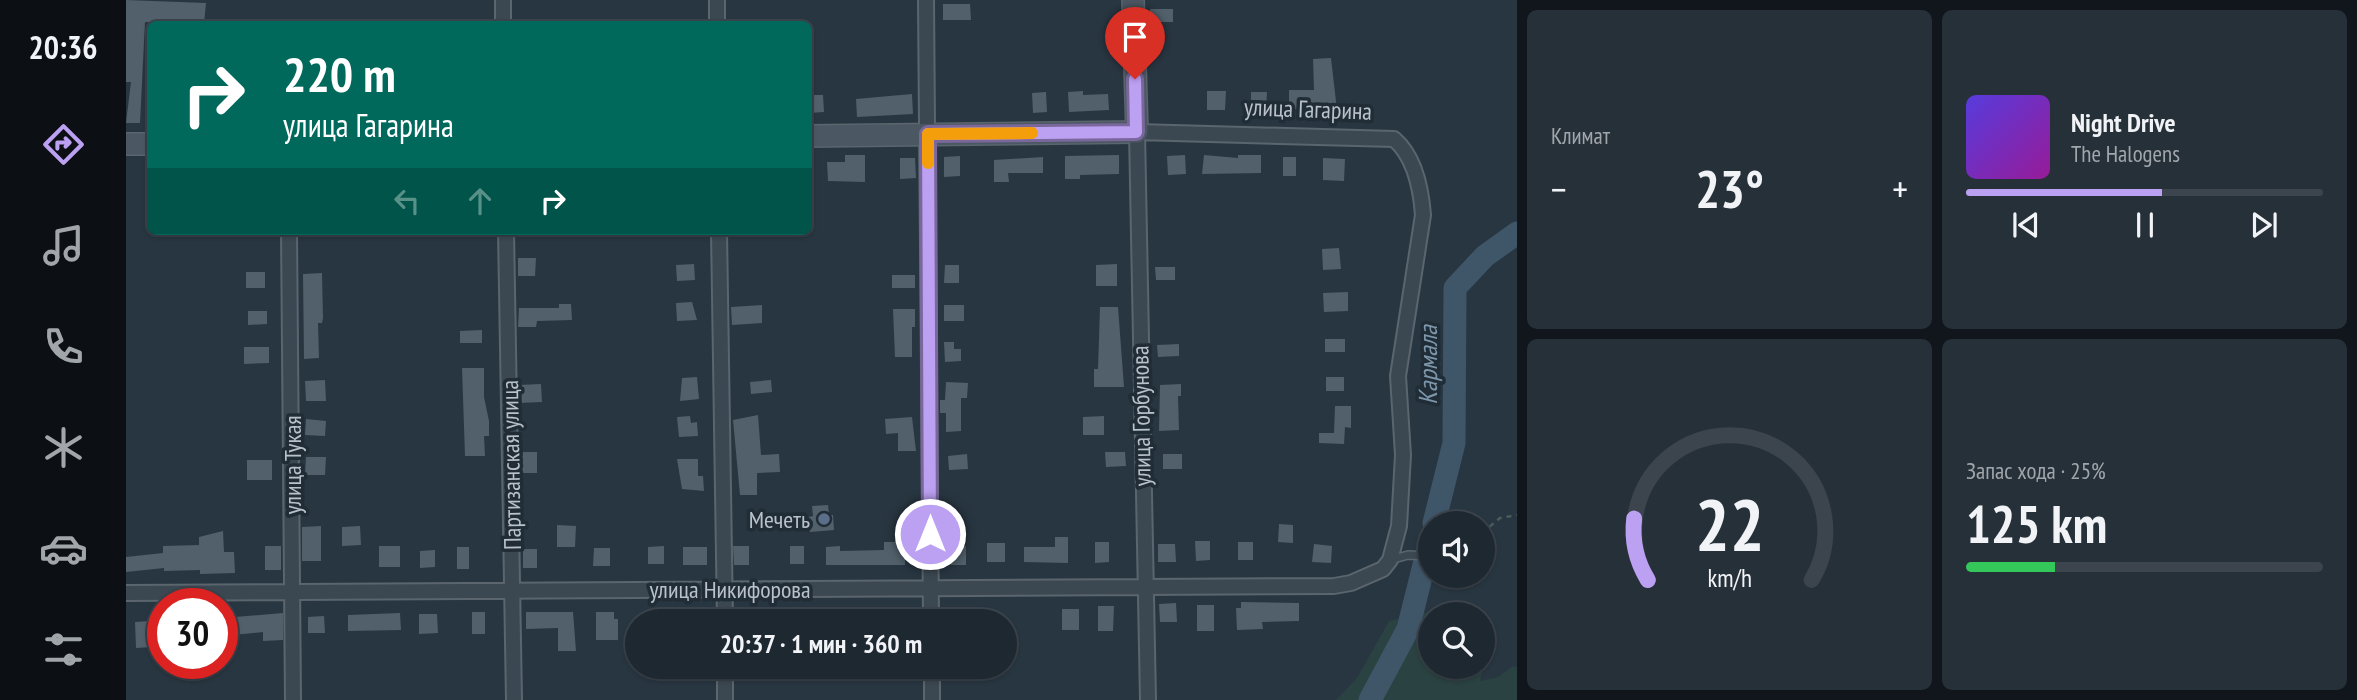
<!DOCTYPE html>
<html lang="ru">
<head>
<meta charset="utf-8">
<style>
  :root { --surface:#1e2831; --page:#263039; --text:#f1f3f6; --muted:#a1a6ab; --line:#3c444d; --accent:#bca0f2 }
  body { margin:0; font-family:"PT Sans Narrow",sans-serif; background:var(--page); color:var(--text); height:100vh; display:flex; flex-direction:column; font-size:26px; white-space:nowrap }
  * { box-sizing:border-box; margin:0 }
  p { font-size:23px; color:var(--muted) }
  .icon { flex:none; width:38px; height:38px; fill:none; stroke:currentColor; stroke-width:2; stroke-linecap:round; stroke-linejoin:round }
  .map { position:relative; flex:1; overflow:hidden }
  .panel { display:flex; flex-direction:column; gap:10px; padding:10px; background:#10161b; width:840px }
  .panel>* { flex:none }
  .banner { position:absolute; left:21px; top:21px; width:665px; height:214px; border-radius:10px; box-shadow:0 2px 5px #0004,0 0 0 2px var(--line); background:#00695c; color:#fff; overflow:hidden }
  .buttons { position:absolute; left:1292px; top:511px; display:grid; gap:14px }
  .buttons a { display:grid; place-items:center; width:77px; height:77px; border-radius:50%; background:var(--surface); box-shadow:0 2px 5px #0004,0 0 0 2px var(--line); font-size:35px }
  .speed { position:absolute; left:21px; top:588px; display:flex; gap:14px; font-size:35px; font-weight:700; text-align:center }
  .speed>* { display:grid; place-content:center; width:91px; height:91px; border-radius:50%; background:var(--surface); box-shadow:0 2px 5px #0004,0 0 0 2px var(--line); line-height:1 }
  .speed .limit { border:10px solid #d22; background:#fff; color:#111 }
  .pin { position:absolute; display:grid; place-items:center; width:60px; height:60px; color:#fff; margin:-72px -30px; border-radius:50% 50% 50% 0; rotate:-45deg; box-shadow:0 0 7px #0007 }
  .pin .icon { rotate:45deg }
  .me { position:absolute; width:77px; margin:-38px; rotate:0deg; stroke-linejoin:round; filter:drop-shadow(0 0 5px #0008) }
  .turn { display:flex; align-items:center; gap:24px; height:147px; padding:0 21px; font-size:32px }
  .turn .icon { width:91px; height:91px; stroke-width:2.5 }
  .turn b { display:block; font-size:49px; line-height:60px }
  .lanes { display:flex; align-items:center; height:66px; padding:0 21px; background:#0003; justify-content:center; gap:35px; direction:ltr }
  .lanes .off { opacity:.35 }
  .big { font-size:52px; font-weight:700; line-height:1.1 }
  .panel .widget { flex:1; display:flex; flex-direction:column; justify-content:center; gap:10px; min-width:0; padding:0 24px; border-radius:10px; background:var(--page) }
  .panel .dial { align-items:center; gap:0 }
  .dial svg { height:182px; overflow:visible; fill:none; stroke:var(--line); stroke-width:7; stroke-linecap:round; text-anchor:middle }
  .dial text { fill:var(--text); stroke:none }
  .song { display:flex; align-items:center; gap:21px }
  .cover { width:84px; height:84px; border-radius:10px; background:linear-gradient(135deg,hsl(250 70% 55%),hsl(300 70% 35%)) }
  .played { height:7px; border-radius:4px; background:linear-gradient(90deg,var(--accent) 55%,var(--line) 55%) }
  .keys { display:flex; justify-content:space-around; direction:ltr }
  .heat { display:flex; justify-content:space-between; align-items:center; font-size:38px; direction:ltr }
  .charge { height:10px; border-radius:5px; background:linear-gradient(90deg,#34c759 25%,var(--line) 0) }
  .panel .tiles { flex:1; display:grid; gap:10px; grid-template-columns:repeat(2,1fr) }
  .trip { position:absolute; left:499px; top:609px; width:392px; height:70px; border-radius:35px; background:var(--surface); box-shadow:0 2px 5px #0004,0 0 0 2px var(--line); font-weight:700; line-height:70px; text-align:center }
  main { display:flex; flex:1; min-height:0 }
  .tabs { display:flex; flex-direction:column; width:126px; justify-content:space-around; align-items:center; background:#0c1014; color:var(--muted) }
  .tabs .icon { width:49px; height:49px }
  .tabs .selected { color:var(--accent) }
  .tabs b { font-size:32px; color:var(--text) }
  .map>svg:first-child { display:block }
</style>
</head>
<body>
<main>
<nav class="tabs">
<b>20:36</b>
<svg class="icon selected" aria-label="directions" viewBox="0 0 24 24"><path d="M12 3l9 9-9 9-9-9zM9 14v-3h6M13 9l2 2-2 2"/></svg>
<svg class="icon" aria-label="music" viewBox="0 0 24 24"><path d="M9 18V5l10-2v13"/><circle cx="6" cy="18" r="3"/><circle cx="16" cy="16" r="3"/></svg>
<svg class="icon" aria-label="phone" viewBox="0 0 24 24"><path d="M5 4h4l2 5-3 2q2 4 5 5l2-3 5 2v4C11 20 4 13 5 4z"/></svg>
<svg class="icon" aria-label="climate" viewBox="0 0 24 24"><path d="M12 3v18M4 7l16 10M4 17L20 7"/></svg>
<svg class="icon" aria-label="car" viewBox="0 0 24 24"><path d="M5 17H2v-5l4-1 3-4h7l3 4 3 1v5h-3M9 17h6M6 11h13"/><circle cx="7" cy="17" r="2"/><circle cx="17" cy="17" r="2"/></svg>
<svg class="icon" aria-label="filters" viewBox="0 0 24 24"><path d="M4 7h16M4 17h16"/><circle cx="9" cy="7" r="2"/><circle cx="15" cy="17" r="2"/></svg>
</nav>
<div class="map">
<svg width="1391" height="700" viewBox="0 0 1391 700">
  <rect width="100%" height="100%" fill="#283641"/>
  <path fill="#2a4241" d="M1310 610 1340 614H1304V667H1356V635C1360 649 1357 666 1354 681L1372 677 1387 666 1391 667V700H1210L1231 678 1263 621Z"/>
  <g fill="none" stroke-linecap="round" stroke-linejoin="round">
    <path stroke="#3f5669" stroke-width="23" d="M1308 523 1328 443 1329 288 1359 256 1391 233
      M1244 700 1282 629 1304 541"/>
  </g>
  <path fill="#51606b" d="M0 0 80 3 78 24 19 22 14 123H0L5 82H0Z
    M817 4H844L845 20H817Z
    M1024 9H1047V22H1024Z
    M1205 58 1211 110 1163 109V90H1188L1187 59Z
    M957 91V95L982 94 983 110 943 112 942 92Z
    M1081 91H1100L1099 110H1081Z
    M920 92 921 112 907 113 906 93Z
    M1125 92H1141L1140 109H1125Z
    M786 94 787 114 731 117 730 99Z
    M683 95H697L698 112 683 113Z
    M719 155H739V182L702 181 701 162H719Z
    M993 155V174L954 175V179H939V156Z
    M1059 155 1060 174 1042 175 1041 156Z
    M1078 155 1112 158V155H1135V173L1076 174Z
    M834 156V176L818 177V157Z
    M917 157V173H882L883 182H868V160Z
    M1157 157H1170V176H1157Z
    M774 158H789L790 178 774 179Z
    M1197 158 1219 159 1218 181 1197 180Z
    M1213 248 1215 269 1197 270 1196 249Z
    M392 258H410L409 276H392Z
    M568 264 569 280 551 281 550 265Z
    M991 264V286H970V265Z
    M819 265H833V283H818Z
    M1029 267H1049V280H1030Z
    M120 272H139V288H120Z
    M196 273 197 318 196 323H192L193 358 178 359 177 274Z
    M766 275H789V288H766Z
    M1222 292V311L1198 312 1197 293Z
    M566 302 571 320 551 321 550 303Z
    M433 304H445L446 320 411 321 410 327H392L393 308H433Z
    M636 305V323L606 325 605 307Z
    M818 305H838V321H818Z
    M974 307H992L998 387H968V369H972Z
    M767 309H789V327H786V357H769Z
    M122 311H141V324L122 325Z
    M356 330V343H334V331Z
    M1199 339H1219V352H1199Z
    M818 342H828V349H835V361L819 362Z
    M1053 344V356L1032 357 1031 345Z
    M118 347H143V363L118 364Z
    M336 368H358V397L363 421V436H358L359 456H339Z
    M571 377 573 399 554 401 556 378Z
    M1200 377H1218V391H1200Z
    M199 380 200 401H180L179 381Z
    M645 380 646 392 625 394 624 382Z
    M820 382 842 383 841 398H835V431L820 432V413H814V400H819Z
    M415 384 416 402 393 403V385Z
    M1055 384V396H1052L1053 430 1033 431 1034 385Z
    M1209 406H1225V428L1219 427 1218 444 1193 443V433H1208Z
    M632 415 635 455 653 454 654 472 631 473V495H614L607 420Z
    M564 416 565 423 571 422 572 436 553 437 551 417Z
    M978 416V435H957V417Z
    M786 417 790 451H772V433L760 434 759 419Z
    M180 419 200 421 199 436 179 435Z
    M395 452H411V473H395Z
    M979 452H999L1000 466 980 467Z
    M841 454 842 469 823 470 822 456Z
    M1037 454H1056V469H1037Z
    M180 457H200L199 475H179Z
    M551 459H572V476H577L578 491 556 489Z
    M121 460H146V480H121Z
    M702 505 703 515H707L708 530 684 532 683 517 687 516 686 506Z
    M1153 524 1167 525V543L1152 542Z
    M431 525 450 526 449 547H431Z
    M195 526V561H176V527Z
    M234 526 235 545 216 546V527Z
    M97 531 98 552H108L109 573 74 574V570L38 571V568L0 572V557L37 553V546L73 545V537Z
    M929 537H942V563L898 562V547H929Z
    M1069 541H1084V560L1070 561Z
    M758 542H779V565H700V547L714 546V551L758 550Z
    M969 542H983V562L969 563Z
    M1112 542H1127V560H1112Z
    M861 543H879V562H861Z
    M1032 544H1049L1050 562H1032Z
    M1188 544 1206 546 1205 563 1186 562Z
    M139 546H155V570H139Z
    M253 546H274V567H253Z
    M538 546V564H522V547Z
    M607 546H623V565H608Z
    M664 546H678V564H664Z
    M825 546H840V565H825Z
    M331 547H343V569H331Z
    M557 547H581V565H557Z
    M468 548H484V566H467Z
    M397 549H411V568H397Z
    M309 550V567L294 568V551Z
    M1115 602 1173 603V621L1136 622 1137 629 1111 630 1110 608H1115Z
    M1050 603 1051 622H1034L1033 604Z
    M1071 605H1088V631H1071Z
    M972 606H988L987 631H972Z
    M936 609H953V630H936Z
    M740 610 779 611V621H740Z
    M562 611H588V621H562Z
    M346 612H359V634H346Z
    M400 612H447L450 651H432V628L400 629Z
    M470 612H488V619H492V640H470Z
    M157 613V640L137 641V632L97 636V618Z
    M274 613 275 630 222 631V615Z
    M293 614H311L312 633 293 634Z
    M198 616 199 633H182V617Z
    M24 621 26 647 10 648 9 622Z"/>
  <g fill="none" stroke-linecap="round" stroke-linejoin="round">
    <defs>
      <path id="service" d="M1264 560 1282 555 1304 556"/>
      <path id="minor" d="M377 0V24
        M591 0V24
        M800 0 805 621
        M163 231 167 700
        M380 231 388 700
        M593 231 599 621
        M0 593 1208 586 1225 583 1257 569 1264 560 1273 526 1277 455 1272 376 1297 215C1295 188 1289 157 1268 139L1011 132 1022 700
        M806 667V700
        M599 700V667"/>
      <path id="secondary" d="M682 136 1011 132 1007 0
        M0 144H24"/>
    </defs>
    <use href="#service" stroke="#5a656e" stroke-width="10"/>
    <use href="#minor" stroke="#5a656e" stroke-width="18"/>
    <use href="#secondary" stroke="#5a656e" stroke-width="24"/>
    <path stroke="#485e5d" stroke-width="2.5" stroke-dasharray="5 5" stroke-linecap="butt" d="M1356 533 1374 518 1391 515"/>
    <use href="#service" stroke="#3c4851" stroke-width="7"/>
    <use href="#minor" stroke="#3c4851" stroke-width="14"/>
    <use href="#secondary" stroke="#4b5763" stroke-width="21"/>
  </g>
  <g fill="none" stroke-linecap="round" stroke-linejoin="round">
    <defs>
      <path id="route" d="M804 534 802 134 1010 132 1009 79"/>
    </defs>
    <use href="#route" stroke="#7a689d" stroke-width="18"/>
    <use href="#route" stroke="#bca0f2" stroke-width="12"/>
    <path stroke="#f59e0b" stroke-width="12" d="M802 163V134L906 133"/>
  </g>
  <circle fill="#5c6f8a" stroke="#212d36" stroke-width="2.5" cx="698" cy="519" r="7"/>
  <g text-anchor="middle" dominant-baseline="central" stroke-width="7" stroke-linejoin="round" paint-order="stroke">
    <g font-size="24" fill="#b9c2cb" stroke="#212d36">
      <text transform="translate(1182 109) rotate(2)">улица Гагарина</text>
      <text transform="translate(1015 416) rotate(-91)">улица Горбунова</text>
      <text transform="translate(166 465) rotate(-90)">улица Тукая</text>
      <text transform="translate(385 465) rotate(-91)">Партизанская улица</text>
      <text x="604" y="589">улица Никифорова</text>
    </g>
    <g font-size="24" fill="#b9c2cb" stroke="#212d36" text-anchor="end">
      <text x="684" y="519">Мечеть</text>
    </g>
    <g font-size="26" font-style="italic" fill="#7c96ab" stroke="#212d36">
      <text transform="translate(1301 365) rotate(-90)">Кармала</text>
    </g>
  </g>
</svg>
<div class="buttons">
<a><svg class="icon" aria-label="sound" viewBox="0 0 24 24"><path d="M4 9h4l5-4v14l-5-4H4zM17 9q2 3 0 6"/></svg></a>
<a><svg class="icon" aria-label="search" viewBox="0 0 24 24"><circle cx="10" cy="10" r="6"/><path d="M15 15l6 6"/></svg></a>
</div>
<div class="speed"><div class="limit">30</div></div>
<div class="pin" style="left:1009px;top:79px;background:#d93025"><svg class="icon" aria-label="arrive" viewBox="0 0 24 24"><path d="M6 21V4h12l-3 4 3 4H6"/></svg></div>
<svg class="me" style="left:804px;top:534px" viewBox="-20 -20 40 40"><circle r="17" fill="#bca0f2" stroke="#fff" stroke-width="3"/><path d="M0-11L8 9 0 5-8 9z" fill="#fff"/></svg>
<div class="trip">20:37 · 1 мин · 360 m</div>
<div class="banner">
<div class="turn"><svg class="icon" aria-label="right" viewBox="0 0 24 24"><path d="M7 20v-9h11M14 6l5 5-5 5"/></svg><div><b>220 m</b>улица Гагарина</div></div>
<div class="lanes"><svg class="icon off" aria-label="left" viewBox="0 0 24 24"><path d="M17 20v-9H6M10 6l-5 5 5 5"/></svg><svg class="icon off" aria-label="ahead" viewBox="0 0 24 24"><path d="M12 20V5M6 11l6-6 6 6"/></svg><svg class="icon" aria-label="right" viewBox="0 0 24 24"><path d="M7 20v-9h11M14 6l5 5-5 5"/></svg></div>
</div>
</div>
<section class="panel">
<div class="tiles">
<div class="widget"><p>Климат</p>
<div class="heat"><a>−</a><b class="big">23°</b><a>+</a></div>
</div>
<div class="widget">
<div class="song"><i class="cover"></i><div><b>Night Drive</b><p>The Halogens</p></div></div>
<div class="played"></div>
<div class="keys"><svg class="icon" aria-label="previous" viewBox="0 0 24 24"><path d="M18 5L8 12l10 7zM5 5v14"/></svg><svg class="icon" aria-label="pause" viewBox="0 0 24 24"><path d="M8 5v14M16 5v14"/></svg><svg class="icon" aria-label="next" viewBox="0 0 24 24"><path d="M6 5l10 7-10 7zM19 5v14"/></svg></div>
</div>
<div class="widget dial"><svg viewBox="0 0 100 80">
<path d="M14 69A42 42 0 1 1 86 69"/>
<path d="M14 69A42 42 0 0 1 8 42" stroke="#bca0f2"/>
<text x="50" y="56" font-size="32" font-weight="700">22</text>
<text x="50" y="72" font-size="11">km/h</text>
</svg></div>
<div class="widget"><p>Запас хода · 25%</p><b class="big">125 km</b><div class="charge"></div></div>
</div>
</section>
</main>
</body>
</html>
